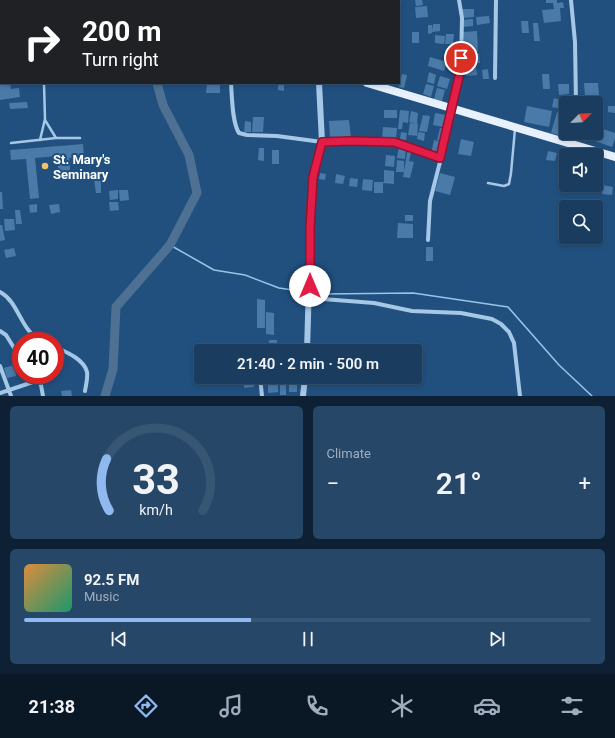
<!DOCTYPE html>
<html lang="en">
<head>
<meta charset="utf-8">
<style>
  :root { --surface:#193c5f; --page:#264768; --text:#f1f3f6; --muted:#9fadbd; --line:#375674; --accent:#90b9f0 }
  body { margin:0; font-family:Roboto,sans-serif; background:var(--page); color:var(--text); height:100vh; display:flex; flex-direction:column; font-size:15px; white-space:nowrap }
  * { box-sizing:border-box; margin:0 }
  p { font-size:13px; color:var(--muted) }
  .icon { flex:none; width:22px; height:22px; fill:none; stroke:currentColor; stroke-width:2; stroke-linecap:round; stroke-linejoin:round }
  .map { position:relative; height:396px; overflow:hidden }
  .sheet { display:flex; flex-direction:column; gap:10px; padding:10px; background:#0e2134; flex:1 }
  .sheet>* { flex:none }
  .guide { position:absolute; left:0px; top:0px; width:400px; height:84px; box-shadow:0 2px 6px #0003,0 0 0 1px var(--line); background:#202124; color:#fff; overflow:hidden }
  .needle { width:26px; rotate:66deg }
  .tools { position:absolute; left:559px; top:96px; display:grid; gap:8px }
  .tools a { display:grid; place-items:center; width:44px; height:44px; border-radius:4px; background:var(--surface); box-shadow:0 2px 6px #0003,0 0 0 1px var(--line); font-size:20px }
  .speed { position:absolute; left:12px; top:332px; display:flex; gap:8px; font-size:20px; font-weight:700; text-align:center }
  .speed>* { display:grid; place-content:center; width:52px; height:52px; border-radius:50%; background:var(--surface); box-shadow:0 2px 6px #0003,0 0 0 1px var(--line); line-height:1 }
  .speed .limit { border:6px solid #d22; background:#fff; color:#111 }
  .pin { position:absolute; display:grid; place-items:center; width:34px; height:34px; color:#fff; margin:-17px; border:2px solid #fff; border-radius:50%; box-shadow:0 1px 4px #0007 }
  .me { position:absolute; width:44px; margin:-22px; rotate:0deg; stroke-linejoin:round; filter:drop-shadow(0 0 3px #0008) }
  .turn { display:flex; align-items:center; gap:14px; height:84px; padding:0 16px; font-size:18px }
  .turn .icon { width:52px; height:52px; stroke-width:2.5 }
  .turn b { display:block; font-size:28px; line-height:34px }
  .big { font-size:30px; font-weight:600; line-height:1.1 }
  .sheet .card { flex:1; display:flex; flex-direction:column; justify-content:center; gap:6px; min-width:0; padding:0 14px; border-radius:6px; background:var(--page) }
  .sheet .dial { align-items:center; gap:0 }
  .dial svg { height:104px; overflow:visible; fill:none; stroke:var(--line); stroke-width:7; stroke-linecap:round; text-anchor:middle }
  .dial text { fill:var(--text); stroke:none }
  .song { display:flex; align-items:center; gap:12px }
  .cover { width:48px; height:48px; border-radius:6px; background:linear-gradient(135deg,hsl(30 70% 55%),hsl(160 70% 35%)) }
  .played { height:4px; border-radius:2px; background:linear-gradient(90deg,var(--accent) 40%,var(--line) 40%) }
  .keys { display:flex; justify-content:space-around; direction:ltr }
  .heat { display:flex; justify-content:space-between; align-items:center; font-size:22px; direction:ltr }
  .sheet .tiles { flex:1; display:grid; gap:10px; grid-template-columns:1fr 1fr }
  .card:last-child { grid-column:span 2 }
  .trip { position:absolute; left:194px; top:344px; width:228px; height:40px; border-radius:4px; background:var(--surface); box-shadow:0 2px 6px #0003,0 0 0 1px var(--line); font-weight:600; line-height:40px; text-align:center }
  .tab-bar { display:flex; height:64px; justify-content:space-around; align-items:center; background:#0a1826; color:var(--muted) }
  .tab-bar .icon { width:28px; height:28px }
  .tab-bar .active { color:var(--accent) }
  .tab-bar b { font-size:18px; color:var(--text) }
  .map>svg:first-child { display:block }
</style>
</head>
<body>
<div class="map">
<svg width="615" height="396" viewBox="0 0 615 396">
  <rect width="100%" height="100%" fill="#21507f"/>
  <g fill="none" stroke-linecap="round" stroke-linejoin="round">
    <path stroke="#99c4e9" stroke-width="1.5" d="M170 245 214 270 245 275 279 288 307 292
      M311 292 324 294 413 293 508 307 559 365 592 396"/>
    <path stroke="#4e7193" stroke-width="9" d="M148 0V1
      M105 396 113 369 116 307 170 245 197 193 189 155 163 105 157 83"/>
  </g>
  <path fill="#497aa8" d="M415 0H422L423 5 416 6Z
    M546 0H557V3L563 2 564 8H560L561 21 544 23 542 10 554 9 553 3H546Z
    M427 6 428 17 416 18 415 7Z
    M462 9H474V17L463 18Z
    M489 16 490 23 477 25 476 17Z
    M473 19V26L463 27 462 20Z
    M521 21H528L529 33H522Z
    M533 23H538L540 41H534Z
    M433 24H440V31L432 32V33L428 34V25H432L433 30Z
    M477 31 478 52 465 53 463 32Z
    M412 32H419V43H412Z
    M446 34H454L453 44H445Z
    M435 35 445 36 444 44 435 43Z
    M479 53 480 63 466 65 465 55Z
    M430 57 447 62 444 71 428 66Z
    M476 66 477 75 466 76V67Z
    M488 69 489 79H483L482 70Z
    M429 72 436 75 434 84 427 82Z
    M402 74 407 75 404 88 399 87Z
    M542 74H549L550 89H543Z
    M440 76 450 79 447 89 437 86Z
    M0 83H10L11 89 19 88 20 97 0 100Z
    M207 83H220V93H206Z
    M278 83H284V91L278 90Z
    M584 83H598L599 95 585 96Z
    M426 84 434 86 431 97 423 94Z
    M558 84H569V94L559 95Z
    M437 88 445 90 442 101 434 99Z
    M554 98 570 103H566V110L552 107Z
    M582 100 601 102 600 113H596V103H582Z
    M27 102 28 108 10 109 9 103Z
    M527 106 552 111 549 127 524 122Z
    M608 106H615V113L608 112Z
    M384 110H397V118H384Z
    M400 110 409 111 408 123 403 122 402 129H398Z
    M411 111 418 113 417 124 409 122Z
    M557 112 566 115V123L562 136 551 133Z
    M435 113 446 115 443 127 433 125Z
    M423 115 430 116 427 132 419 131Z
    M253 117H264L263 132H252Z
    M349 120 351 138 330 139 329 121Z
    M245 121 251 122V132H244Z
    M410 123 418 124 417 136 408 135Z
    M383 127 397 128 396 140 382 139Z
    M440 128 446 129 443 141 437 140Z
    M600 128 615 133V139L612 147 595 141Z
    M401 132 407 133 406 140 400 139Z
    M418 132 425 133 424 141 417 139Z
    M461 139 474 142 471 156 458 154Z
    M434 140 443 142 440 156 431 154Z
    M83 144 84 156 69 158 71 178 59 179 57 156 35 158 39 198 30 199 26 159 11 160 10 150Z
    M399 146 406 147 405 159 397 158Z
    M259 148H264V161L258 160Z
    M408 148H412L409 161 414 162 410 178 403 177Z
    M272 150H279V164H272Z
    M548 151 557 153 555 161 546 160Z
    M386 155 395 156 394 167 385 166Z
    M397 160 404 161V172H396Z
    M384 170 394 171V184L383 183V193H374V182H384Z
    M320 173 326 174 325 180 319 179Z
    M440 173 455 177 450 195 435 191Z
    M336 174 345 176 343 184 335 183Z
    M350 178 358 179 357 187 349 186Z
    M101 179V193H96L94 180Z
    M363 179 373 180 372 191 362 190Z
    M603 185 613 187 612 195 602 194Z
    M118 190V199L110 200 109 191Z
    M119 190H128L129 200 120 201Z
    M0 192H2L3 209H0Z
    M109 202H118L119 210 110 211Z
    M37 204V212L30 213 29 205Z
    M59 204 60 212 51 214 49 205Z
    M15 210H20L22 224H16Z
    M405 215H413V221H405Z
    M4 219H14L15 230 5 231Z
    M398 223 413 224V238H397Z
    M0 225H2L5 240 0 241Z
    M426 247H433V261H426Z
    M14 248 16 256 6 258 4 250Z
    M257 299 265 300V328H257Z
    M266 312 274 313V335L266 334Z
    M269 340H277V351H268Z
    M14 365 16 376 7 378 4 368Z
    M254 380V387L244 388V381Z
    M289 382H297V392H289Z
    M278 383V392L268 393V384Z
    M280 384H286V395H280Z
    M71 390 72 396H62L61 391Z"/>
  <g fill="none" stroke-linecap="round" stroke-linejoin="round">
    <path stroke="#a5c8e7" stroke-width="2.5" d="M304 0V1
      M310 0V1
      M0 50 1 49
      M0 62 1 63
      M45 120 56 138
      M40 140 45 119 44 83
      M11 143 56 138H80
      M488 183 504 186 509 184 511 173 515 129"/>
    <path stroke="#a5c8e7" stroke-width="4" d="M571 0 575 42 576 103
      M495 78 496 0
      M231 83C232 96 232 123 239 133L247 135 277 136 322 142 350 141 394 142 441 158
      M565 142 568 133
      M428 240 430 201 441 158 461 66 462 18 459 0
      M0 292C19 302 20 330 41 341
      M310 298 374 303 412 311 461 313 492 319 501 324 509 332 514 343 520 396
      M0 331 6 335 21 359
      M55 347C66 352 84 359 87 372 88 378 86 385 85 391
      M0 366 11 396
      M27 375 29 383
      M40 375V383
      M260 377 262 396
      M0 393 36 381H38L41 385 43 396"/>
    <path stroke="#a5c8e7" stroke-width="6" d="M279 0V1
      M307 351 312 183 314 170 322 142 319 83
      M303 396 305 377"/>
    <path stroke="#e7f1fd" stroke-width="8" d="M0 37 1 36
      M367 83 615 157"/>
  </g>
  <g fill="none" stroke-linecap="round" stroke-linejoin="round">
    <defs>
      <path id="route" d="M310 286V229L313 177 322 142 350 141 394 142 440 158 460 72 461 58"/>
    </defs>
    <use href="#route" stroke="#92132f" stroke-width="10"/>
    <use href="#route" stroke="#e11d48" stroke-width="7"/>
  </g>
  <circle fill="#f4c166" stroke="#21507f" stroke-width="1.5" cx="45" cy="166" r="4"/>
  <g text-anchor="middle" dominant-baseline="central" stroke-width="4" stroke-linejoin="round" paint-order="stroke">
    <g font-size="13" font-weight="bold" fill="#fff" stroke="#21507f" text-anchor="start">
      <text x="53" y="159">St. Mary's<tspan x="53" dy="15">Seminary</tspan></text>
    </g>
  </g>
</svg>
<div class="tools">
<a><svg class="needle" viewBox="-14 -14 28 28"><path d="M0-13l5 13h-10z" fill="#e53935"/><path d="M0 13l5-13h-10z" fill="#9fadbd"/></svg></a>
<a><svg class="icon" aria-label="sound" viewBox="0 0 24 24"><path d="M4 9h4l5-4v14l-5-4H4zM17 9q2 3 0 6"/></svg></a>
<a><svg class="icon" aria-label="search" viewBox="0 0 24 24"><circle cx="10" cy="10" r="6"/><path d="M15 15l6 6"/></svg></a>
</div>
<div class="speed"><div class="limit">40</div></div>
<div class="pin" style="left:461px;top:58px;background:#d93025"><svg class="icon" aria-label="arrive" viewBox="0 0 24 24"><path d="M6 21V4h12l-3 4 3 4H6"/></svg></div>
<svg class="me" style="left:310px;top:286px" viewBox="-20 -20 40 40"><circle r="19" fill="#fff"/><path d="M0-13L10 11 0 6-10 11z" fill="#e11d48"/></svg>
<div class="trip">21:40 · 2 min · 500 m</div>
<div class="guide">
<div class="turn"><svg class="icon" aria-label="right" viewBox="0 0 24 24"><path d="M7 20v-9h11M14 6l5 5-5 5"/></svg><div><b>200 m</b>Turn right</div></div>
</div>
</div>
<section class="sheet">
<div class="tiles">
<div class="card dial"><svg viewBox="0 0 100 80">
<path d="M14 69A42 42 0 1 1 86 69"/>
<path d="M14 69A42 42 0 0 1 12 29" stroke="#90b9f0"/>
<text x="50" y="56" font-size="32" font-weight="700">33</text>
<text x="50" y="72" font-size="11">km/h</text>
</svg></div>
<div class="card"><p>Climate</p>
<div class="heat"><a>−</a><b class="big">21°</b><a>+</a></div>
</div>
<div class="card">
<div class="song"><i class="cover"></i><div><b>92.5 FM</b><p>Music</p></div></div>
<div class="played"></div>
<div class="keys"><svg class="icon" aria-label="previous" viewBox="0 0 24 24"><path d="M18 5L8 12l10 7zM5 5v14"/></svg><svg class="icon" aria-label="pause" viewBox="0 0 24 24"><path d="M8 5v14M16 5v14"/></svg><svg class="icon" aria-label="next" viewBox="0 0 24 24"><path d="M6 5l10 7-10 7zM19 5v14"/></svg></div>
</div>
</div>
</section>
<nav class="tab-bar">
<b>21:38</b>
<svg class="icon active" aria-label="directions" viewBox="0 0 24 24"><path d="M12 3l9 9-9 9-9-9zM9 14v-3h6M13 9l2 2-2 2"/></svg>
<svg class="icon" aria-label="music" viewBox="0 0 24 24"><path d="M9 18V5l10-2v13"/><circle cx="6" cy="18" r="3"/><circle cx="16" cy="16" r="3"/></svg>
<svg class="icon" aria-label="phone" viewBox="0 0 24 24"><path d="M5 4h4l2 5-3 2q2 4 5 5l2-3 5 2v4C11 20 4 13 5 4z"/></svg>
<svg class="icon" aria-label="climate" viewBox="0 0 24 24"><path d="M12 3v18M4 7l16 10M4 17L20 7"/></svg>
<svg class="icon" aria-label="car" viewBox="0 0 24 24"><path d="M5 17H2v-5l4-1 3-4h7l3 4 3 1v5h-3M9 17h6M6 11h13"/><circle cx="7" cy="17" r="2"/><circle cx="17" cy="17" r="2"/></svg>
<svg class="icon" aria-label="filters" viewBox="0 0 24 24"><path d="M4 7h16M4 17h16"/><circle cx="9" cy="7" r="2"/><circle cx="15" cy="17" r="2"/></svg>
</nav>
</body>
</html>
